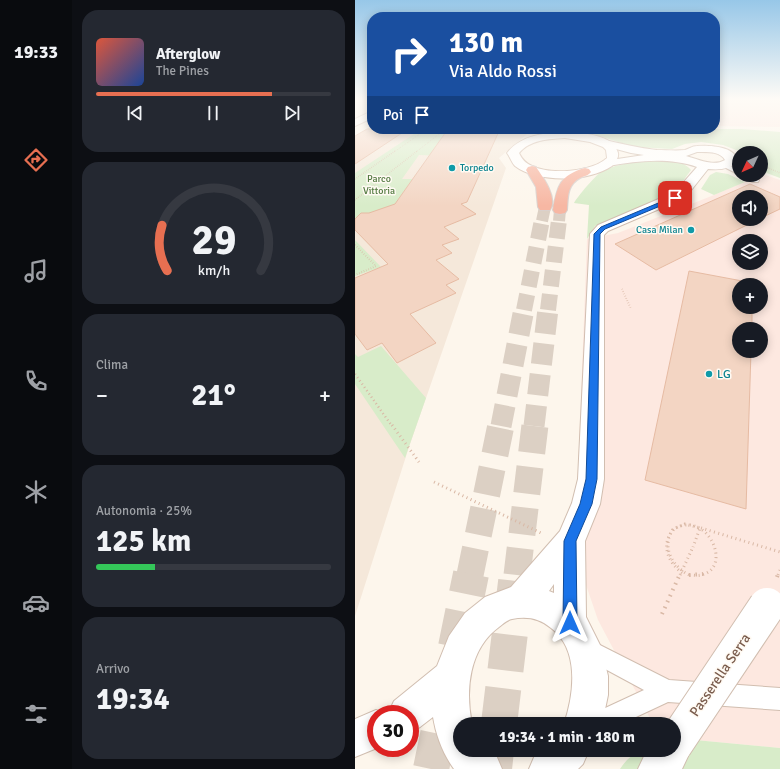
<!DOCTYPE html>
<html lang="it">
<head>
<meta charset="utf-8">
<style>
  :root { --surface:#171b24; --page:#242831; --text:#f1f3f6; --muted:#9ea1a6; --line:#363941; --accent:#e76f51 }
  body { margin:0; font-family:Signika,sans-serif; background:var(--page); color:var(--text); height:100vh; display:flex; flex-direction:column; font-size:15px; white-space:nowrap }
  * { box-sizing:border-box; margin:0 }
  p { font-size:13px; color:var(--muted) }
  .icon { flex:none; width:22px; height:22px; fill:none; stroke:currentColor; stroke-width:2; stroke-linecap:round; stroke-linejoin:round }
  .map { position:relative; flex:1; overflow:hidden }
  .drawer { display:flex; flex-direction:column; gap:10px; padding:10px; background:#0d0f14; width:283px }
  .drawer>* { flex:none }
  .guide { position:absolute; left:12px; top:12px; width:353px; height:122px; border-radius:16px; box-shadow:0 2px 10px #0003; background:#1a4fa0; color:#fff; overflow:hidden }
  .needle { width:26px; rotate:226deg }
  .tools { position:absolute; left:377px; top:146px; display:grid; gap:8px }
  .tools a { display:grid; place-items:center; width:36px; height:36px; border-radius:50%; background:var(--surface); box-shadow:0 2px 10px #0003; font-size:20px }
  .speed { position:absolute; left:12px; top:705px; display:flex; gap:8px; font-size:20px; font-weight:700; text-align:center }
  .speed>* { display:grid; place-content:center; width:52px; height:52px; border-radius:50%; background:var(--surface); box-shadow:0 2px 10px #0003; line-height:1 }
  .speed .limit { border:6px solid #d22; background:#fff; color:#111 }
  .pin { position:absolute; display:grid; place-items:center; width:34px; height:34px; color:#fff; margin:-17px; border-radius:8px; box-shadow:0 2px 6px #0006 }
  .me { position:absolute; width:44px; margin:-22px; rotate:0deg; stroke-linejoin:round; filter:drop-shadow(0 0 3px #0008) }
  .turn { display:flex; align-items:center; gap:14px; height:84px; padding:0 16px; font-size:18px }
  .turn .icon { width:52px; height:52px; stroke-width:2.5 }
  .turn b { display:block; font-size:28px; line-height:34px }
  .then { display:flex; align-items:center; height:38px; padding:0 16px; background:#0003; gap:8px; font-size:15px }
  .big { font-size:30px; font-weight:700; line-height:1.1 }
  .drawer .tile { flex:1; display:flex; flex-direction:column; justify-content:center; gap:6px; min-width:0; padding:0 14px; border-radius:16px; background:var(--page) }
  .drawer .dial { align-items:center; gap:0 }
  .dial svg { height:104px; overflow:visible; fill:none; stroke:var(--line); stroke-width:7; stroke-linecap:round; text-anchor:middle }
  .dial text { fill:var(--text); stroke:none }
  .song { display:flex; align-items:center; gap:12px }
  .cover { width:48px; height:48px; border-radius:6px; background:linear-gradient(135deg,hsl(10 70% 55%),hsl(220 70% 35%)) }
  .played { height:4px; border-radius:2px; background:linear-gradient(90deg,var(--accent) 75%,var(--line) 75%) }
  .keys { display:flex; justify-content:space-around; direction:ltr }
  .heat { display:flex; justify-content:space-between; align-items:center; font-size:22px; direction:ltr }
  .charge { height:6px; border-radius:3px; background:linear-gradient(90deg,#34c759 25%,var(--line) 0) }
  .trip { position:absolute; left:98px; top:717px; width:228px; height:40px; border-radius:20px; background:var(--surface); box-shadow:0 2px 10px #0003; font-weight:700; line-height:40px; text-align:center }
  main { display:flex; flex:1; min-height:0 }
  .dock { display:flex; flex-direction:column; width:72px; justify-content:space-around; align-items:center; background:#090b0e; color:var(--muted) }
  .dock .icon { width:28px; height:28px }
  .dock .selected { color:var(--accent) }
  .dock b { font-size:18px; color:var(--text) }
  .map>svg:first-child { display:block }
</style>
</head>
<body>
<main>
<nav class="dock">
<b>19:33</b>
<svg class="icon selected" aria-label="directions" viewBox="0 0 24 24"><path d="M12 3l9 9-9 9-9-9zM9 14v-3h6M13 9l2 2-2 2"/></svg>
<svg class="icon" aria-label="music" viewBox="0 0 24 24"><path d="M9 18V5l10-2v13"/><circle cx="6" cy="18" r="3"/><circle cx="16" cy="16" r="3"/></svg>
<svg class="icon" aria-label="phone" viewBox="0 0 24 24"><path d="M5 4h4l2 5-3 2q2 4 5 5l2-3 5 2v4C11 20 4 13 5 4z"/></svg>
<svg class="icon" aria-label="climate" viewBox="0 0 24 24"><path d="M12 3v18M4 7l16 10M4 17L20 7"/></svg>
<svg class="icon" aria-label="car" viewBox="0 0 24 24"><path d="M5 17H2v-5l4-1 3-4h7l3 4 3 1v5h-3M9 17h6M6 11h13"/><circle cx="7" cy="17" r="2"/><circle cx="17" cy="17" r="2"/></svg>
<svg class="icon" aria-label="filters" viewBox="0 0 24 24"><path d="M4 7h16M4 17h16"/><circle cx="9" cy="7" r="2"/><circle cx="15" cy="17" r="2"/></svg>
</nav>
<section class="drawer">
<div class="tile">
<div class="song"><i class="cover"></i><div><b>Afterglow</b><p>The Pines</p></div></div>
<div class="played"></div>
<div class="keys"><svg class="icon" aria-label="previous" viewBox="0 0 24 24"><path d="M18 5L8 12l10 7zM5 5v14"/></svg><svg class="icon" aria-label="pause" viewBox="0 0 24 24"><path d="M8 5v14M16 5v14"/></svg><svg class="icon" aria-label="next" viewBox="0 0 24 24"><path d="M6 5l10 7-10 7zM19 5v14"/></svg></div>
</div>
<div class="tile dial"><svg viewBox="0 0 100 80">
<path d="M14 69A42 42 0 1 1 86 69"/>
<path d="M14 69A42 42 0 0 1 10 34" stroke="#e76f51"/>
<text x="50" y="56" font-size="32" font-weight="700">29</text>
<text x="50" y="72" font-size="11">km/h</text>
</svg></div>
<div class="tile"><p>Clima</p>
<div class="heat"><a>−</a><b class="big">21°</b><a>+</a></div>
</div>
<div class="tile"><p>Autonomia · 25%</p><b class="big">125 km</b><div class="charge"></div></div>
<div class="tile"><p>Arrivo</p><b class="big">19:34</b></div>
</section>
<div class="map">
<svg width="425" height="769" viewBox="0 0 425 769">
  <rect width="100%" height="100%" fill="#fdf6ec"/>
  <path fill="#f5e8da" d="M17 126V129H178L144 158 151 168 54 447 0 616V136Z"/>
  <path fill="#fde8e0" fill-rule="evenodd" d="M360 98H425V127L360 126Z
    M407 174 425 180V748L319 738V724H298L243 620 230 582 223 475 232 239 263 233 359 195ZM384 197H406V219H384ZM384 241H406V263H384ZM384 285H406V307H384ZM384 329H406V351H384Z"/>
  <path fill="#d8ecc9" d="M69 129H94L92 156 64 155 47 179H58L36 214 6 213 0 219V173L65 130Z
    M230 129H386L425 132V178L406 171V153H389L368 145 346 142 330 144 317 149 279 147 238 134Z
    M302 160C314 161 328 160 336 170L320 192 240 226 232 239 234 205 219 203C223 196 239 177 246 172 258 164 287 161 302 160Z
    M361 172 373 174 390 182 359 195 346 189 355 175Z
    M0 240 26 267 0 276Z
    M26 346 71 398 50 458 0 384V354L3 357Z
    M319 738 425 748V769H265C280 746 294 750 319 750Z"/>
  <path fill="#f3d5c3" stroke="#e6bba3" d="M12 129H53L0 164V136Z
    M93 129H145L112 202 106 204 121 214 89 227 104 239 87 245 97 253 81 260 104 279 91 285 101 293 55 314 81 343 42 363 27 343 12 350 0 334V278L33 264 0 230V219L6 213H14L40 204Z
    M395 184 425 197V209L406 218V197H384V219H404L301 270 260 244Z
    M334 271 398 283V285H384V307H397V329H384V351H396L391 509 290 480Z"/>
  <g fill="none" stroke-linecap="round" stroke-linejoin="round">
    <path stroke="#dcd0c4" stroke-width="12" stroke-dasharray="12 6" stroke-linecap="butt" d="M187 221 190 207
      M204 221 205 210"/>
    <path stroke="#dcd0c4" stroke-width="16" stroke-dasharray="16 8" stroke-linecap="butt" d="M169 310 187 220
      M193 310 204 220"/>
    <path stroke="#dcd0c4" stroke-width="21" stroke-dasharray="21 10" stroke-linecap="butt" d="M146 426 169 309
      M179 426 193 309"/>
    <path stroke="#dcd0c4" stroke-width="27" stroke-dasharray="27 14" stroke-linecap="butt" d="M115 575 146 425
      M162 575 180 425"/>
    <path stroke="#dcd0c4" stroke-width="36" stroke-dasharray="36 18" stroke-linecap="butt" d="M101 647 116 574
      M144 724 162 574
      M76 769 89 706
      M139 769 141 750"/>
    <defs>
      <path id="lane" d="M369 163 384 170 385 175 367 166V164Z
        M385 175H395L404 180 403 182H397Z
        M233 639 314 680 425 688V710L313 702 266 724H230L233 716 289 690 226 656 223 649 226 642Z"/>
      <path id="street" d="M17 111V118L0 126V119Z
        M250 140C267 144 284 148 302 150 310 150 322 151 330 150 334 149 337 146 342 146 353 145 381 146 382 161 375 170 363 170 353 169L330 198 253 231 249 235V479L245 504 230 541 231 617 246 647 253 676V695L247 724H209C219 694 225 650 196 628 184 618 172 616 157 619 152 620 148 624 144 627 114 649 110 690 117 724H105V750H135L141 755 147 769H99C88 754 81 735 78 717L65 727 55 732V714H33L39 701 82 666 94 636 110 613 130 597 156 587 205 531 217 503 223 479 235 234 243 225 320 192 342 167C313 157 283 161 253 166L249 165 247 163 249 161 289 155 276 153 246 145 245 143 246 141ZM342 152C352 152 365 151 370 160 358 167 343 159 331 156ZM199 584V593L194 591Z
        M21 710 31 714H21L22 748 0 757V719Z
        M319 732 330 736 336 750 327 769H283L292 750H319Z
        M186 750H234L228 764 223 769H174L180 755Z"/>
      <path id="secondary" d="M210 132C226 133 259 134 263 153 264 158 260 163 257 166 234 182 182 183 160 166 157 163 155 157 152 153 166 135 189 133 210 132ZM210 138 235 142 248 147 251 150 252 158C237 172 195 175 177 166 170 163 167 159 164 153 175 140 193 139 210 138Z"/>
      <path id="highway" d="M177 166 181 167C188 177 203 198 195 210H185L183 207 181 187 171 170 173 167Z
        M230 168 234 169 236 172C233 176 229 176 225 178 212 185 213 197 212 210L210 213 205 214 200 213 198 210C202 186 205 175 230 168Z"/>
    </defs>
    <use href="#lane" stroke="#d1beb0" stroke-width="2"/>
    <use href="#street" stroke="#d1beb0" stroke-width="2"/>
    <use href="#secondary" stroke="#d6c0b0" stroke-width="2"/>
    <use href="#highway" stroke="#dad1cd" stroke-width="2"/>
    <path stroke="#d9b8a5" stroke-width="1" stroke-dasharray="0.5 1.5" stroke-linecap="butt" d="M392 149 400 152
      M39 152 72 129 88 131 61 152"/>
    <path stroke="#d9b8a5" stroke-width="1.5" stroke-dasharray="0.5 1.5" stroke-linecap="butt" d="M397 151 402 153
      M406 156 411 167 425 173
      M0 179 40 151
      M0 200 62 151"/>
    <path stroke="#d9b8a5" stroke-width="2" stroke-dasharray="0.5 2" stroke-linecap="butt" d="M0 245 21 266 0 275
      M267 289 276 309"/>
    <path stroke="#d9b8a5" stroke-width="2.5" stroke-dasharray="1 3" stroke-linecap="butt" d="M0 374 37 426"/>
    <path stroke="#d9b8a5" stroke-width="3" stroke-dasharray="1 3.5" stroke-linecap="butt" d="M37 425 64 462
      M79 482 186 533
      M346 528 425 552
      M327 573C313 562 305 544 319 529 352 509 379 568 346 575 343 576 338 575 334 575
      M325 575 338 547
      M423 575 425 570"/>
    <path stroke="#d9b8a5" stroke-width="4" stroke-dasharray="1.5 5" stroke-linecap="butt" d="M334 575 348 574
      M422 577 423 574
      M307 614 325 574"/>
    <use href="#lane" fill="#fff" fill-rule="evenodd"/>
    <use href="#street" fill="#fff" fill-rule="evenodd"/>
    <use href="#secondary" fill="#fff" fill-rule="evenodd"/>
    <use href="#highway" fill="#f7b7a3" fill-rule="evenodd"/>
    <defs>
      <path id="street-bridge" d="M319 745 412 606"/>
    </defs>
    <use href="#street-bridge" stroke="#d1beb0" stroke-width="38" stroke-linecap="butt"/>
    <path stroke="#d9b8a5" stroke-width="3" stroke-dasharray="1 3.5" stroke-linecap="butt" d="M334 575C317 566 306 547 318 529L330 524 345 528 338 547"/>
    <use href="#street-bridge" stroke="#fff" stroke-width="36"/>
  </g>
  <linearGradient id="sky" x2="0" y2="1"><stop stop-color="#97c7e8"/><stop offset="0.48" stop-color="#fefbf6"/><stop offset="1" stop-color="#fefbf6" stop-opacity="0"/></linearGradient>
  <rect width="425" height="206" fill="url(#sky)"/>
  <path fill="#1a73e8" stroke="#114b97" d="M320 196 322 197V199L250 229 245 234 242 479 237 504 221 541 222 623 220 628 215 630 210 628 208 623 209 541 225 504 231 479 239 234 246 227Z"/>
  <g fill="#0f9aa8" stroke="#fffaf3" stroke-width="1.5">
    <circle cx="97" cy="168" r="4"/>
    <circle cx="336" cy="230" r="4"/>
    <circle cx="354" cy="374" r="4"/>
  </g>
  <g text-anchor="middle" dominant-baseline="central" stroke-width="3" stroke-linejoin="round" paint-order="stroke">
    <g font-size="10" fill="#0d838f" stroke="#fffaf3" text-anchor="start">
      <text x="105" y="168">Torpedo</text>
      <text x="328" y="230" text-anchor="end">Casa Milan</text>
    </g>
    <g font-size="10" fill="#537a41" stroke="#fffaf3">
      <text x="24" y="179">Parco<tspan x="24" dy="12">Vittoria</tspan></text>
    </g>
    <g font-size="12" fill="#0d838f" stroke="#fffaf3" text-anchor="start">
      <text x="362" y="374">LG</text>
    </g>
    <g font-size="14" fill="#7a5c4d" stroke="#fffaf3">
      <text transform="translate(365 675) rotate(-56)">Passerella Serra</text>
    </g>
  </g>
</svg>
<div class="tools">
<a><svg class="needle" viewBox="-14 -14 28 28"><path d="M0-13l5 13h-10z" fill="#e53935"/><path d="M0 13l5-13h-10z" fill="#9ea1a6"/></svg></a>
<a><svg class="icon" aria-label="sound" viewBox="0 0 24 24"><path d="M4 9h4l5-4v14l-5-4H4zM17 9q2 3 0 6"/></svg></a>
<a><svg class="icon" aria-label="layers" viewBox="0 0 24 24"><path d="M12 4l9 5-9 5-9-5zM3 14l9 5 9-5"/></svg></a>
<a>+</a>
<a>−</a>
</div>
<div class="speed"><div class="limit">30</div></div>
<div class="pin" style="left:320px;top:198px;background:#d93025"><svg class="icon" aria-label="arrive" viewBox="0 0 24 24"><path d="M6 21V4h12l-3 4 3 4H6"/></svg></div>
<svg class="me" style="left:215px;top:623px" viewBox="-20 -20 40 40"><path d="M0-17L14 15 0 8-14 15z" fill="#1a73e8" stroke="#fff" stroke-width="4"/></svg>
<div class="trip">19:34 · 1 min · 180 m</div>
<div class="guide">
<div class="turn"><svg class="icon" aria-label="right" viewBox="0 0 24 24"><path d="M7 20v-9h11M14 6l5 5-5 5"/></svg><div><b>130 m</b>Via Aldo Rossi</div></div>
<div class="then">Poi<svg class="icon" aria-label="arrive" viewBox="0 0 24 24"><path d="M6 21V4h12l-3 4 3 4H6"/></svg></div>
</div>
</div>
</main>
</body>
</html>
